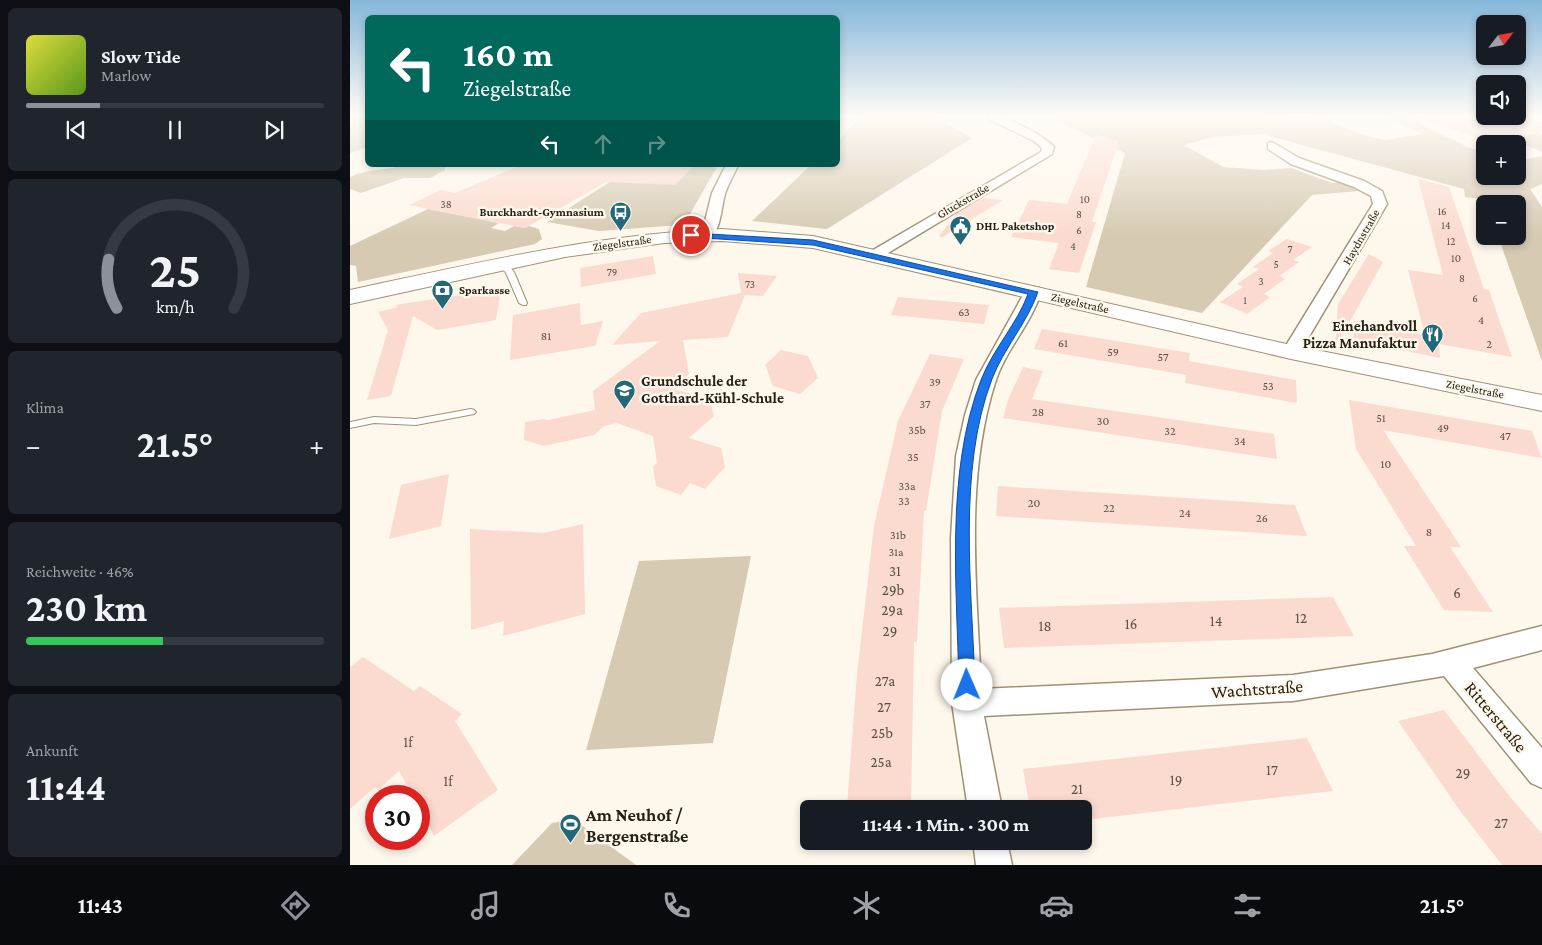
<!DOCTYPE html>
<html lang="de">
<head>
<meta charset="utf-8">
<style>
  :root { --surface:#171b24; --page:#20242c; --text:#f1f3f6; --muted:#9ea1a6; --line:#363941; --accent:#8c9099 }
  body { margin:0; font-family:"Crimson Pro",serif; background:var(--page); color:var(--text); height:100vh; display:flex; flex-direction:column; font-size:19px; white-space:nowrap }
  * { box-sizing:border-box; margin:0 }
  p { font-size:16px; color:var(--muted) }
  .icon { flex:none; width:28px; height:28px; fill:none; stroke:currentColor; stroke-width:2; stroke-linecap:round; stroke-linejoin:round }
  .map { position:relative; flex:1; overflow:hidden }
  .panel { display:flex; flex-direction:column; gap:8px; padding:8px; background:#0d0f14; width:350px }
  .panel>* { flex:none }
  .top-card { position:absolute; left:15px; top:15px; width:475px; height:152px; border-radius:8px; box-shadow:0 2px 8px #0003; background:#00695c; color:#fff; overflow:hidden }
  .needle { width:32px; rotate:59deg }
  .controls { position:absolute; left:1126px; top:15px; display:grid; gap:10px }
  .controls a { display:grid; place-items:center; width:50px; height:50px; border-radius:8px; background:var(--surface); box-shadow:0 2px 8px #0003; font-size:25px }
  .speed { position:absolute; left:15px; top:785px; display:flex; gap:10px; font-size:25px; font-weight:700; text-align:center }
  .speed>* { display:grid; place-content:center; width:65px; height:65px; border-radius:50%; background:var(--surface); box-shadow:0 2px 8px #0003; line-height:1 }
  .speed .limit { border:8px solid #d22; background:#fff; color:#111 }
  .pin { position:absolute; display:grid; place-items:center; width:42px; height:42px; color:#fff; margin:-21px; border:2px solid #fff; border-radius:50%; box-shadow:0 1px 5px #0007 }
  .me { position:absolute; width:55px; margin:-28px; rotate:359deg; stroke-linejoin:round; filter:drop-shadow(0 0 4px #0008) }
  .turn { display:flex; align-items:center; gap:18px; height:105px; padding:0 15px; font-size:22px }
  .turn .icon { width:65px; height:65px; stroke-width:2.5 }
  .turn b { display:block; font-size:35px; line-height:42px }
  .lanes { display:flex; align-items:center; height:48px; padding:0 15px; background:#0003; justify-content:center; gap:25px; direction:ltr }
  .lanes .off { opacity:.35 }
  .big { font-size:38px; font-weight:700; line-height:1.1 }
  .panel .widget { flex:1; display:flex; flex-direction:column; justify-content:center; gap:8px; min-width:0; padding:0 18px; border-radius:8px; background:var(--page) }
  .panel .dial { align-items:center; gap:0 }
  .dial svg { height:130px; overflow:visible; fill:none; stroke:var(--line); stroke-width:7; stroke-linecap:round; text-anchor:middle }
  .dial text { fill:var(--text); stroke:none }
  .song { display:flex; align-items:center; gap:15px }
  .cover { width:60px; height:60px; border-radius:8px; background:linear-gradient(135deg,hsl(60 70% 55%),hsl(90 70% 35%)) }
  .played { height:5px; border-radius:2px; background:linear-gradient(90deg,var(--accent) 25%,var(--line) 25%) }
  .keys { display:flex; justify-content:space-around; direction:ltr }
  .heat { display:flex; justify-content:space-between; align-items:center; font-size:28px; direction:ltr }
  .charge { height:8px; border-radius:4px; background:linear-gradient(90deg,#34c759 46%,var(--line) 0) }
  .trip { position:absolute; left:450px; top:800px; width:292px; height:50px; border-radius:8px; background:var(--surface); box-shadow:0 2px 8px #0003; font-weight:700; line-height:50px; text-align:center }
  .menu { display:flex; height:80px; justify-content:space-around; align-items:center; background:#090b0e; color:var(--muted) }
  .menu .icon { width:35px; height:35px }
  .menu .active { color:var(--accent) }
  .menu b { font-size:22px; color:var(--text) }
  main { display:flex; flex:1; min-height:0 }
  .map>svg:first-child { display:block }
</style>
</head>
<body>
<main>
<section class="panel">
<div class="widget">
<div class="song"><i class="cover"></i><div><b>Slow Tide</b><p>Marlow</p></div></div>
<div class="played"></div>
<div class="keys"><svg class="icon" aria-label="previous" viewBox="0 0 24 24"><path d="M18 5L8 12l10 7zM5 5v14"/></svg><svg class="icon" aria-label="pause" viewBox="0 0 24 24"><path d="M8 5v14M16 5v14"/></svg><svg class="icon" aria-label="next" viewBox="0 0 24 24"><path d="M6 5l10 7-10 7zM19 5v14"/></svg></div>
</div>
<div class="widget dial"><svg viewBox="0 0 100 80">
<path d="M14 69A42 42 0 1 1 86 69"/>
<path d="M14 69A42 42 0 0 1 9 39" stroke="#8c9099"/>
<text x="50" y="56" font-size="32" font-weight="700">25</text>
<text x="50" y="72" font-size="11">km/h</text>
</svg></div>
<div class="widget"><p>Klima</p>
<div class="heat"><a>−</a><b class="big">21.5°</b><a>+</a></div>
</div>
<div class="widget"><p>Reichweite · 46%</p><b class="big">230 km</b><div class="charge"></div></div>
<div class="widget"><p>Ankunft</p><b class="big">11:44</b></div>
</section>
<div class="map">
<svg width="1192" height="865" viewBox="0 0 1192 865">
  <rect width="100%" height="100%" fill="#fef7eb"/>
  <path fill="#d6cab2" d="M0 115H18L17 147 0 153Z
    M513 115H581L622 138 477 229 402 221 461 165H488V140Z
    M695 115H910L965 122 959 115H970L986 124 1020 137 1036 140 1072 134 1030 115H1054L1069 119 1070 124 1120 148 1135 152V176H1168V161L1192 156V184L1180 189 1192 207V361L1148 236H1168V204H1136L1135 199 1115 197 1114 189 912 134 863 137 834 145 873 167 913 170 941 168 982 183 991 182 1009 191 962 195 852 313 736 287 775 153Z
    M1140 126 1192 134V152L1138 128Z
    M54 165H95V170L80 178H54L11 193 0 189V177C19 168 36 171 54 165Z
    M340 165H368L340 214 330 225 249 231 197 222 266 178Z
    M78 209 149 223 141 228 155 231 164 226 175 228 179 226 189 229 192 239 185 244 8 282 6 266 0 265V246Z
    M401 556 363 743 236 750 289 561Z
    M223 819 286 865H162L202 823Z"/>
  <path fill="#fbdacf" d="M1075 116H1110L1116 121 1123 116H1153L1192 122V132L1146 144 1074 120Z
    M746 134 769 141 742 222H746L729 273 699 269 709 243 661 237 679 200 717 204Z
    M171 165H345L325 185 256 182 175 228 59 205 91 190 105 193Z
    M1068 179 1099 187 1134 289 1139 290 1162 357 1089 344 1090 358 1003 340 1004 321 1075 335 1058 270 1093 275Z
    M633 198 653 200 591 238 589 236 607 213Z
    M937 239 962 247 943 260 949 262 929 276 935 279 914 294 920 297 897 314 870 302 893 287 887 284 909 269 903 267 923 253 918 251Z
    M1019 254 1033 262 985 348 988 304Z
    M303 256 306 274 231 287 230 268Z
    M388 273 427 276 413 296 395 295 378 337 333 340 339 374 323 389 343 394V399L359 397 364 416 339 438 371 448 375 467 355 489 340 483 331 495 306 486 303 467 307 463 303 436 267 423 254 426 244 435 194 446 174 440 175 422 194 419 198 420 245 410 243 391 310 341 262 345 291 313 391 293Z
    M151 289 146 320 87 330 63 316 41 396 17 400 38 330 28 312 48 307 45 305Z
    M548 297 616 303 639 305 634 324 541 315Z
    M230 303 231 325 253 321 245 346 160 360 163 315Z
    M692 329 840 353 836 375 684 349Z
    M431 350 458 356 468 378 450 394 423 386 415 365Z
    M580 354 614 359 592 411 576 511H574L567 642H564L561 807H497L507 674 524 526 548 421Z
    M838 361 946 380 947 403 835 383Z
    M673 367 693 371 682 399 924 434 927 459 653 418 658 400Z
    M999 400 1182 431 1192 458 1033 430 1111 547H1100L1143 612 1094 610 1054 546H1066L1006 449Z
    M99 474 91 526 39 539 51 485Z
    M648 486 945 505 957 536 646 516Z
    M233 524 235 614 153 636 154 621 121 630 120 529 194 533Z
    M983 597 1004 636 654 648 649 608Z
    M13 657 64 691 70 686 112 714 105 721 148 790 84 836 69 807V796H63L49 771 29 789 25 787 0 809V667Z
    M1094 710 1156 792 1192 834V865H1152L1111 812 1048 721Z
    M957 738 983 791 734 820V809H680L673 769Z"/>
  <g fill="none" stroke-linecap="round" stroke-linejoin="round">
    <defs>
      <path id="service" d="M150 262H156L164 272 177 303 176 305H173L169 303 156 273 149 264Z
        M121 409 124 410 126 412 124 414 66 425 24 423 0 428V422L24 417 66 419Z"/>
      <path id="minor" d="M638 115C653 115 693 134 704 147L702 154 528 259H518L515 256 518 253 691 152 692 148 684 141 640 120Z
        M1111 115H1121V116L1116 119Z
        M922 142 949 158 1014 181 1032 191 1037 204 950 352 948 356H934L932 352 1023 204 1021 196 1004 187 941 164 918 149V143Z
        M376 165H388C384 175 378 184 375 194 371 207 371 236 356 239L351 238 349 235 354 225 362 193Z
        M683 287 689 288 691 292C681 325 655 350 645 383 614 481 627 587 631 689L943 675 1082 654 1192 626V650L1123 668 1192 748V788L1181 783 1094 676 943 701 634 716 652 809H618L602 703 601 538 606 456 615 415 626 380 677 288Z
        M623 841H657L662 865H626Z"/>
      <path id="secondary" d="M372 229 463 236 941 345 1192 395V411L941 359 463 248 372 241 314 243 215 257 0 304V290C123 264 246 234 372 229Z"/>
    </defs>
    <use href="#service" stroke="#a09174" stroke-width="2"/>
    <use href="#minor" stroke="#a09174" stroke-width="3"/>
    <use href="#secondary" stroke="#a09174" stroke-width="2"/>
    <use href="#service" fill="#fff" fill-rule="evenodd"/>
    <use href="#minor" fill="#fff" fill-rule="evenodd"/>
    <use href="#secondary" fill="#fff" fill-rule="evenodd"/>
  </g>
  <linearGradient id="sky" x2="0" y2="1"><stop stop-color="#85b7da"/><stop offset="0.49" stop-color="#fffbf6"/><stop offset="1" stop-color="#fffbf6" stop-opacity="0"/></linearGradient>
  <rect width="1192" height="236" fill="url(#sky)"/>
  <path fill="#1a73e8" stroke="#114b97" d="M341 233 463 240 688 292C677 323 654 348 642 379 607 470 622 589 625 685L622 690 617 692 611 690 609 685C607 587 595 473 631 380 643 349 667 324 678 294L463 245 338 237V234Z"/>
  <defs>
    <symbol id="bus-pin" viewBox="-11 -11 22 30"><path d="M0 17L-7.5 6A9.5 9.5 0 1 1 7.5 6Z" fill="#236879" stroke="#fef7eb"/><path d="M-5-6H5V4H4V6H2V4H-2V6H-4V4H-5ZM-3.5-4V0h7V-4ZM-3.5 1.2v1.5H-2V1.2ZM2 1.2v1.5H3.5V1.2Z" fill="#fff"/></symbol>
    <symbol id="civic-pin" viewBox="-11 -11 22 30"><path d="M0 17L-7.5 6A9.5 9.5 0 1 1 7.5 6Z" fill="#236879" stroke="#fef7eb"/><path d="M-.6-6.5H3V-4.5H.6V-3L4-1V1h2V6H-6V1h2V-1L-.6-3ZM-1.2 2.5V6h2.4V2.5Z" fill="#fff"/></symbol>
    <symbol id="bank-pin" viewBox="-11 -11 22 30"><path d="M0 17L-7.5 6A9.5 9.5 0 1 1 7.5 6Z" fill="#236879" stroke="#fef7eb"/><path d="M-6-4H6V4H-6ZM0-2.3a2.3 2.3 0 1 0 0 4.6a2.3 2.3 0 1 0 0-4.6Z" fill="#fff"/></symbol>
    <symbol id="restaurant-pin" viewBox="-11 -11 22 30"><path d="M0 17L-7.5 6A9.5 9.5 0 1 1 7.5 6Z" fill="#236879" stroke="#fef7eb"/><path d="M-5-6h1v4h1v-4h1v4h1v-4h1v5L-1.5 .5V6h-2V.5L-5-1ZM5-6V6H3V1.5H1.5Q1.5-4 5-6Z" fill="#fff"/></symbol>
    <symbol id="school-pin" viewBox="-11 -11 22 30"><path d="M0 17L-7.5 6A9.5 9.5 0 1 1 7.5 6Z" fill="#236879" stroke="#fef7eb"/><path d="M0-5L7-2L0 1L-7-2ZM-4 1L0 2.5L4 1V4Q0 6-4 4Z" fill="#fff"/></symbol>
    <symbol id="stadium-pin" viewBox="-11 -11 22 30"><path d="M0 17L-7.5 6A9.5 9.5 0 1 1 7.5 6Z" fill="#236879" stroke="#fef7eb"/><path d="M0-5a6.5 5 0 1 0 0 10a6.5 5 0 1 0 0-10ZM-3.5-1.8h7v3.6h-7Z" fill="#fff"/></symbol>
  </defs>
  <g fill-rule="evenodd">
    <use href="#bus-pin" x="258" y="200" width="25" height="34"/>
    <use href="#civic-pin" x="598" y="214" width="25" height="34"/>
    <use href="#bank-pin" x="80" y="278" width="25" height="34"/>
    <use href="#restaurant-pin" x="1070" y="322" width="25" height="34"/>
    <use href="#school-pin" x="262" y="378" width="25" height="34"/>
    <use href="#stadium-pin" x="208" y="812" width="25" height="34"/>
  </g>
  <g text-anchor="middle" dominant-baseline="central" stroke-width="5" stroke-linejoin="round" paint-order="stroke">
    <g font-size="11" fill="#5c4f44">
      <text x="735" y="199">10</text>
      <text x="96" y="204">38</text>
      <text x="1092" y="211">16</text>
      <text x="729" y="214">8</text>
      <text x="1096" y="225">14</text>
      <text x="729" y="230">6</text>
      <text x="1101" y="241">12</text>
      <text x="723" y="246">4</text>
      <text x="940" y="249">7</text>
      <text x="1106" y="258">10</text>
      <text x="926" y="264">5</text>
      <text x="262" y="272">79</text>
      <text x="1112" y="278">8</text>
      <text x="911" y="281">3</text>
      <text x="400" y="284">73</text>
      <text x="1125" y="298">6</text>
      <text x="895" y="300">1</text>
    </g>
    <g font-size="12" fill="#272115" stroke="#fef7eb">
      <text transform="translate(613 201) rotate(-30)">Gluckstraße</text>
      <text transform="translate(1011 237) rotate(-60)">Haydnstraße</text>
      <text transform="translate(272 243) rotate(-8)">Ziegelstraße</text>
      <text transform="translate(730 303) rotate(13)">Ziegelstraße</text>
      <text transform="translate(1125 389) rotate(11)">Ziegelstraße</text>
    </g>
    <g font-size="12" font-weight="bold" fill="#272115" stroke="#fef7eb" text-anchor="start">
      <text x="254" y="212" text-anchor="end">Burckhardt-Gymnasium</text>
      <text x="626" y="226">DHL Paketshop</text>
      <text x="109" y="290">Sparkasse</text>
    </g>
    <g font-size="12" fill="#5c4f44">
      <text x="614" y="312">63</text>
      <text x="1131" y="320">4</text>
      <text x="196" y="336">81</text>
      <text x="713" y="343">61</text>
      <text x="1139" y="344">2</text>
      <text x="763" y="352">59</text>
      <text x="813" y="357">57</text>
      <text x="585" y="382">39</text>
      <text x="918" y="386">53</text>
      <text x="575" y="404">37</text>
      <text x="688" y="412">28</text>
      <text x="1031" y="418">51</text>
      <text x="753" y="421">30</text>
      <text x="1093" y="428">49</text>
      <text x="567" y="430">35b</text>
      <text x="820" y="431">32</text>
      <text x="1155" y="436">47</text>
      <text x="890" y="441">34</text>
      <text x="563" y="457">35</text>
      <text x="1036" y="464">10</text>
      <text x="557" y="486">33a</text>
      <text x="554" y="501">33</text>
      <text x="684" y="503">20</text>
      <text x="759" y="508">22</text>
      <text x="835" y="513">24</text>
      <text x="912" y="518">26</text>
      <text x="1079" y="532">8</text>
      <text x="548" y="535">31b</text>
      <text x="546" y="552">31a</text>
    </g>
    <g font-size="15" font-weight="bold" fill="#272115" stroke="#fef7eb" text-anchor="end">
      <text x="1067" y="326">Einehandvoll<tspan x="1067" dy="17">Pizza Manufaktur</tspan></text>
      <text x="291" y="381" text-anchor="start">Grundschule der<tspan x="291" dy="17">Gotthard-Kühl-Schule</tspan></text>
    </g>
    <g font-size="15" fill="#5c4f44">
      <text x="545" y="571">31</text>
      <text x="543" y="590">29b</text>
      <text x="1107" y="593">6</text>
      <text x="542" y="610">29a</text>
      <text x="951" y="618">12</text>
      <text x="866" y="621">14</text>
      <text x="781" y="624">16</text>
      <text x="695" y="626">18</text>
      <text x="540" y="631">29</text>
      <text x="535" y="681">27a</text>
      <text x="534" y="707">27</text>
      <text x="532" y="733">25b</text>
      <text x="58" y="742">1f</text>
      <text x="531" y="762">25a</text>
      <text x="922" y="770">17</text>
      <text x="1113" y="773">29</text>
      <text x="826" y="780">19</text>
      <text x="98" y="781">1f</text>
      <text x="727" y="789">21</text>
      <text x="1151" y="823">27</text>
    </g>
    <g font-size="18" fill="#272115" stroke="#fef7eb">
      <text transform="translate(907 689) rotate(-4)">Wachtstraße</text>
      <text transform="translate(1146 717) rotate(50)">Ritterstraße</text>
    </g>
    <g font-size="18" font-weight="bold" fill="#272115" stroke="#fef7eb" text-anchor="start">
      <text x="236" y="815">Am Neuhof /<tspan x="236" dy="21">Bergenstraße</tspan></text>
    </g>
  </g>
</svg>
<div class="controls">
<a><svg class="needle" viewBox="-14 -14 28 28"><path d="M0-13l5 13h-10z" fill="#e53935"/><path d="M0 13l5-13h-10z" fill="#9ea1a6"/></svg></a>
<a><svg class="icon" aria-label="sound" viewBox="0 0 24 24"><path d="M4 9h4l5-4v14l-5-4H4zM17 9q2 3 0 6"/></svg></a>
<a>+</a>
<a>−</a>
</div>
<div class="speed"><div class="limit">30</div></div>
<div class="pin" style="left:341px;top:235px;background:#d93025"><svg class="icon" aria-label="arrive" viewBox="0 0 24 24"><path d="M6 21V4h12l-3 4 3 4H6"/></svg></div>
<svg class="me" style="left:617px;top:685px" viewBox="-20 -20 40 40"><circle r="19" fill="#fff"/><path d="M0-13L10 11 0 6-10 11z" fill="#1a73e8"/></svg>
<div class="trip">11:44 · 1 Min. · 300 m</div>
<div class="top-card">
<div class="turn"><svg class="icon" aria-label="left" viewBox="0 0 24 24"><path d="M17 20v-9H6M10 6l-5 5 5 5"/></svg><div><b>160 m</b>Ziegelstraße</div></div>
<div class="lanes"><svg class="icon" aria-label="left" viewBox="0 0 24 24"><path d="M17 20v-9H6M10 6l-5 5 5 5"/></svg><svg class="icon off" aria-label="ahead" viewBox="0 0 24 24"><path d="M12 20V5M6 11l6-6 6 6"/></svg><svg class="icon off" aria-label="right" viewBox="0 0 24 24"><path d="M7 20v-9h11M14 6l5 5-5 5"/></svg></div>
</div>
</div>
</main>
<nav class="menu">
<b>11:43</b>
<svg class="icon active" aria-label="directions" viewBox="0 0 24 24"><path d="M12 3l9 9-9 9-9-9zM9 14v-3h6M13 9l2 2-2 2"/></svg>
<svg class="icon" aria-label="music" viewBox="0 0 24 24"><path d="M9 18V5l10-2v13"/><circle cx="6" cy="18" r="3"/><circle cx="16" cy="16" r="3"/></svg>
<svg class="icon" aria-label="phone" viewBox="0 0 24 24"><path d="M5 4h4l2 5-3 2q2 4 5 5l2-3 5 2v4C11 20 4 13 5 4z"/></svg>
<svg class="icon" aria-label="climate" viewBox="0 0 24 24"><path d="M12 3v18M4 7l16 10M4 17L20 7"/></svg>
<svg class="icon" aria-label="car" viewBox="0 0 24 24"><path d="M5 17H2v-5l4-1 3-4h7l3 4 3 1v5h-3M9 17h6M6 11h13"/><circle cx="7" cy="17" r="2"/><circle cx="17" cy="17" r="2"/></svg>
<svg class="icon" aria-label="filters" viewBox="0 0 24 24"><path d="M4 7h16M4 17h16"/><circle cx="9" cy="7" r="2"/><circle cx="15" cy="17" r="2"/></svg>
<b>21.5°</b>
</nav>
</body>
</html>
